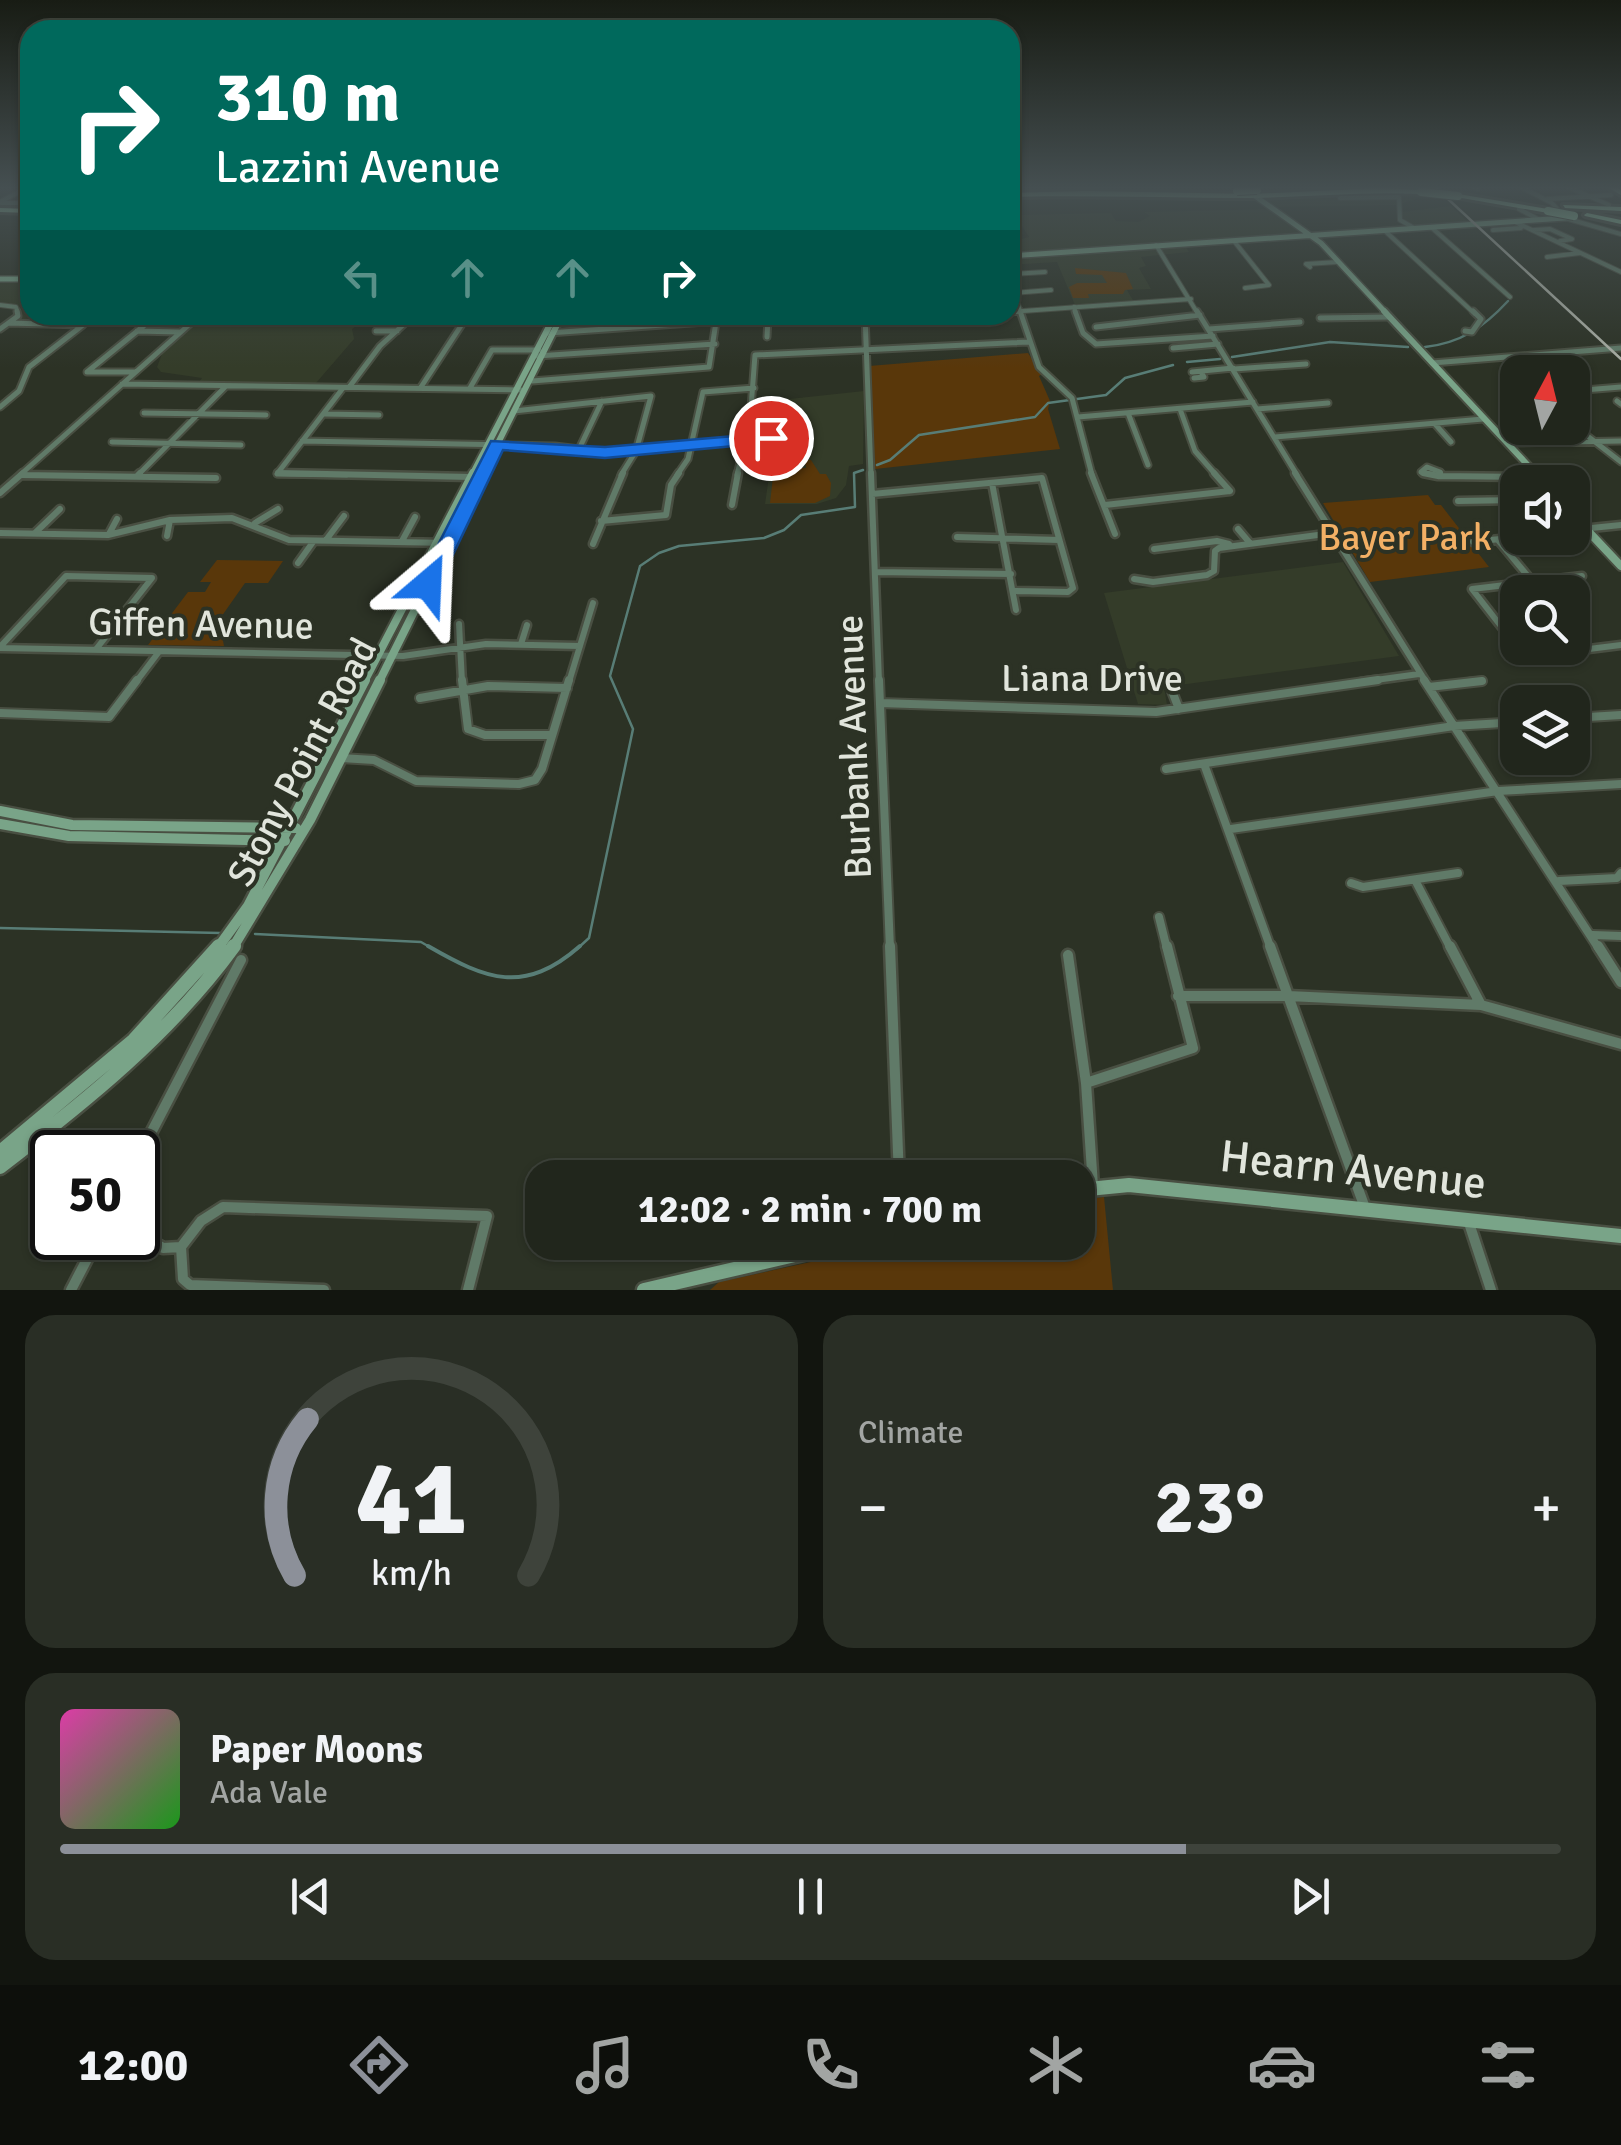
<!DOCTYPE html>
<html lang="en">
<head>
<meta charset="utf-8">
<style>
  :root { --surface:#21261c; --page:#292e25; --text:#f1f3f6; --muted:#a2a5a3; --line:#3e433b; --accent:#8c9099 }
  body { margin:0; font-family:Signika,sans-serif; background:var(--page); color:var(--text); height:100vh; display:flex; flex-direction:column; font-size:38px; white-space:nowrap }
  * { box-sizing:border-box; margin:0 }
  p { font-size:32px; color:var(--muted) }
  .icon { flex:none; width:55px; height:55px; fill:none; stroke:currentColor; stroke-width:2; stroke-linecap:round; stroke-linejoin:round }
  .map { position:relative; height:1290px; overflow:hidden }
  .panel { display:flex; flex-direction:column; gap:25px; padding:25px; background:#12150f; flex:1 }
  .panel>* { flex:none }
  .guide { position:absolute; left:20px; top:20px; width:1000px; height:305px; border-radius:30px; box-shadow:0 2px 8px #0004,0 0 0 2px var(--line); background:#00695c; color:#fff; overflow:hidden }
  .needle { width:65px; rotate:7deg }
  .controls { position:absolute; left:1500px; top:355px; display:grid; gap:20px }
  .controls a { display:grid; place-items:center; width:90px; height:90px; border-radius:20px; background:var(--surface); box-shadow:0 2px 8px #0004,0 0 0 2px var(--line); font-size:50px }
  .speed { position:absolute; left:30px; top:1130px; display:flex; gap:20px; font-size:50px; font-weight:700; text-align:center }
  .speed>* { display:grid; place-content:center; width:130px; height:130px; border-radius:50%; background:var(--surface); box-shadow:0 2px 8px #0004,0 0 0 2px var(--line); line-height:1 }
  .speed .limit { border:5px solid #111; border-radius:15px; background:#fff; color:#111 }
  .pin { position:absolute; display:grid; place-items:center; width:85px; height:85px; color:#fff; margin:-42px; border:5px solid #fff; border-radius:50%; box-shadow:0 2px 10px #0007 }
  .me { position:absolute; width:110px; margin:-55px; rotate:26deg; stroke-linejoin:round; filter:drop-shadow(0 0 8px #0008) }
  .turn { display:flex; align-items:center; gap:35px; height:210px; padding:0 30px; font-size:45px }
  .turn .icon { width:130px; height:130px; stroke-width:2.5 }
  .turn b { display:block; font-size:70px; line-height:85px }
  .lanes { display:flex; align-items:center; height:95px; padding:0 30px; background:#0003; justify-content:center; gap:50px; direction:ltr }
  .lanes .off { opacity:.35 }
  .big { font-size:75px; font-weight:700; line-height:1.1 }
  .panel .card { flex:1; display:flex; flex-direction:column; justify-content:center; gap:15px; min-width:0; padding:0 35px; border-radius:30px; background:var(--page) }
  .panel .dial { align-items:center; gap:0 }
  .dial svg { height:260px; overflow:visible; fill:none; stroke:var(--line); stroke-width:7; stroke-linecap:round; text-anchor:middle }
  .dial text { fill:var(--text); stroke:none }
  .song { display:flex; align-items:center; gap:30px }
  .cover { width:120px; height:120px; border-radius:15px; background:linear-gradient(135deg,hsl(320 70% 55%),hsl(120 70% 35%)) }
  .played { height:10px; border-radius:5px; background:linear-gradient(90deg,var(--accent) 75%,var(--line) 75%) }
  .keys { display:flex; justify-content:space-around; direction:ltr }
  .heat { display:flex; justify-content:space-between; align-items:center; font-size:55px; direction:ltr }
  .panel .tiles { flex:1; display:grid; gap:25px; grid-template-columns:1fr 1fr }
  .card:last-child { grid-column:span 2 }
  .trip { position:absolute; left:525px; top:1160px; width:570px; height:100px; border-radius:30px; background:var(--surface); box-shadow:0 2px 8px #0004,0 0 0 2px var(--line); font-weight:700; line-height:100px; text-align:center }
  .tab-bar { display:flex; height:160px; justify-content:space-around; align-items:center; background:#0d0f0b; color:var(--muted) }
  .tab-bar .icon { width:70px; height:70px }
  .tab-bar .current { color:var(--accent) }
  .tab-bar b { font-size:45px; color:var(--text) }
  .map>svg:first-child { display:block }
</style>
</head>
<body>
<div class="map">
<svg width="1621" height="1290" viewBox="0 0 1621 1290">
  <rect width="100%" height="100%" fill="#2c3225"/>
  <path fill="#343c29" d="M1345 194 1424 197 1396 205 1278 207 1265 198Z
    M1451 206 1469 223 1416 226 1403 220 1401 212Z
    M1274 209 1311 236 1019 255 1014 241 1029 237 1015 215 1111 213 1116 221 1139 222 1150 216 1144 212Z
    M1185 246 1189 252 1141 257 1146 266 1139 268 1151 289 1127 290 1134 302 1075 305 1057 262 1010 265V258Z
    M30 281V315H135L119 327 17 321 22 308 0 303V282Z
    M202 315H372L352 329 354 339 316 383 199 382 202 378 161 372 157 367 162 354Z
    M864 391 863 464 849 466 846 485 836 498 817 504H765L780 400Z
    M1343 562 1399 656 1164 687 1167 705 1138 704 1104 593Z"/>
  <path fill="#59370a" d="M1075 268 1126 273 1133 289 1125 290 1123 294H1088L1089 298H1073L1069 287 1077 283H1107L1102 275 1076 274Z
    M1028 353 1042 374 1039 376 1050 401 1048 409 1060 449 875 469 869 366Z
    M784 440 796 443 794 468H806L805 460H811L820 474H826L831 483 830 496 815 503H770L774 468 778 467Z
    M1428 495 1435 505H1441L1489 567 1370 582 1323 503Z
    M217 560 283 561 268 583H245L219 620 224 646 148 645 188 592H205L211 582H200Z
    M1104 1197 1113 1290H710L719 1282 898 1243 1078 1242V1200Z"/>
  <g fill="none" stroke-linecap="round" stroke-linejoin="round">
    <path stroke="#587d76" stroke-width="2.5" d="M1425 347C1461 343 1484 327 1508 301
      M1232 357 1330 342 1408 347
      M1187 362 1220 359
      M877 465 890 460 919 435 1035 417 1048 403 1106 395 1125 378 1173 365
      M0 928 220 933
      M255 934 421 942 433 949
      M577 949 589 938 633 729 610 676 640 566 659 553 679 546 764 538 784 530 801 515 855 507 854 473 863 470"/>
    <path stroke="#587d76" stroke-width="4" d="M428 946C487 980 524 995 580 946"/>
    <defs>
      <path id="street-far4" d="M1473 187 1478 189
        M1521 187 1552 203 1565 218 1621 234
        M1568 187 1609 205
        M1340 198 1399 197 1400 220 1414 228
        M1547 199 1611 195
        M0 202 28 187
        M1 203H30
        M1519 209 1540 220
        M1515 222 1621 272
        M1431 227 1510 297
        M1384 230 1475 314
        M1493 230 1521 228
        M1534 230 1550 229 1572 239 1560 241
        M1234 241 1269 285 1245 288
        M1156 245 1198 314
        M1547 257 1580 253
        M1310 267 1306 264 1337 262
        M1010 274 1045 272
        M1010 280 1021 314
        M1014 293 1051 290
        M0 305 16 307 18 314
        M1074 307 1076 314
        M1010 312 1191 299"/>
      <path id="street-far3" d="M1020 311 1039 367 1072 398 1092 475
        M1075 311 1083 333 1096 344 1213 336
        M1197 311 1297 475
        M1010 312 1020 311
        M865 315 871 475
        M467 318H497
        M1320 318 1390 317
        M9 323 82 325
        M865 323 971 315
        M1096 327 1200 315
        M0 329 18 316 17 311
        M1209 329 1300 322
        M137 331 179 332
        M376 331H397
        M1465 331 1472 332 1481 319 1473 311
        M548 333 806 315
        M767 337 768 318
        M1173 348 1218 344
        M537 356 715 344
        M1531 357 1549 372
        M1432 363 1621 348
        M1234 369 1306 364
        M135 372H87L157 315
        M1192 372 1233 368
        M1194 378 1204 377 1201 372
        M532 381 709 367 716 322
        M122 384 521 390
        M350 386 380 346 414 315
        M421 387 468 315
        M343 388 277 474 347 475
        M470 388 492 350H539
        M1572 391 1621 387
        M1617 401 1621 404
        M0 407 19 391 29 367 83 325
        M1180 409 1195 451 1216 475
        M1257 409 1328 403
        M514 411 651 396 636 451 621 475
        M144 413 266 415
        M1128 413 1148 465
        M325 414 379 415
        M1078 417 1253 402
        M1435 424 1451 442
        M1572 424 1621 462
        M1275 437 1483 419
        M302 441 555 446 605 452 771 438
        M112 442 241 445
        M1507 443 1621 441
        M579 449 602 401
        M20 475 200 315
        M22 475H27
        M138 475 226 386
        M677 475 688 459 703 392 754 388
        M737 475 750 421 755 355 1029 342
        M1434 475 1421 472 1427 467 1440 472 1438 475"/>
      <path id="street-far2" d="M278 473 471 477
        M871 473 879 682
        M1091 473 1115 534
        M1214 473 1230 491
        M1295 473 1426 682
        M1423 473 1438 476
        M22 475 216 478
        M137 476 140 473
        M1438 476 1537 477
        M1438 476 1440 473
        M992 483 1016 610
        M0 493 23 473
        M872 494 1042 478 1073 588 1068 592 1014 591
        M1458 501 1518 500
        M732 505 738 473
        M1105 505 1230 491
        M601 521 666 515 671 485 679 473
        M255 523 278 509
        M1238 529 1249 542
        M1572 530 1621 525
        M36 532 60 509
        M0 533 108 535 170 520 232 518 289 540 449 543
        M109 534 117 519
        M167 536 170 520
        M957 537 1059 540
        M326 540 344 516
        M1498 540 1541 592
        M402 541 415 517
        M1473 542 1518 537
        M593 544 623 473
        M1154 549 1217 541 1229 544
        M298 563 313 542
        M876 572 1011 574
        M1582 576 1472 589 1525 657 1621 645
        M1134 579 1153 582 1207 575 1214 571 1215 551 1219 548 1333 533
        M459 624 462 682
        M1572 631 1587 649
        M521 644 527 625
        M0 647 66 576 152 578 97 648
        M0 648 403 656 486 644 580 646
        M136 682 158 653
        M569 682 593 603
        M1361 682 1419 674
        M1470 682 1482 681"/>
      <path id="street-far1" d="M462 680 468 729 485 735H552
        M879 680 890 949
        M1424 680 1599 949
        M1170 686 1179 709
        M1429 687 1482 681
        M420 698 488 686 567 688
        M880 703 1156 712 1378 680
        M0 713 109 717 137 680
        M1572 718 1621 715
        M341 758 374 760 416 781 519 784 535 780 542 769 569 680
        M1204 764 1271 949
        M1166 769 1454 726 1518 722
        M1231 829 1498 791 1621 784
        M1415 880 1451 949
        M1559 881 1617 878 1621 873
        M1351 883 1363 887 1458 873
        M1159 917 1167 949
        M1593 935 1621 936"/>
      <path id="street" d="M890 946 899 1178
        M1270 946 1365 1208
        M1450 946 1481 1005
        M1598 946 1621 982
        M1068 955 1086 1083 1093 1186
        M1178 996H1288L1481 1005 1621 1044
        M1086 1083 1193 1048 1167 946
        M138 1158 241 960
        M1468 1220 1491 1290
        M138 1233 163 1248 181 1247
        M71 1290 98 1238
        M324 1290 190 1285 183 1279 181 1247 201 1221 223 1207 487 1216 468 1290"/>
      <path id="secondary-far4" d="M1248 191 1321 243 1387 314
        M1010 256 1565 218
        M0 279H30"/>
      <path id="secondary-far3" d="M1384 311 1537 475
        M472 475 555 315
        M482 475 562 315"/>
      <path id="secondary-far2" d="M1534 473 1543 482
        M1572 514 1621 566
        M364 682 473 473
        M379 682 483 473"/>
      <path id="secondary-far1" d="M0 811 72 825 296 828
        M0 824 69 836 285 841
        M217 949 248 906 365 680
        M232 949 310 820 380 680"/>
      <path id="secondary" d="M0 1152 134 1040 219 946
        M0 1167C85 1102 170 1034 234 946
        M1078 1190 1129 1185 1621 1236
        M644 1290 851 1242"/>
      <path id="highway" d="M1607 187H1615L1621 190V195Z
        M1380 188 1421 190 1424 192 1421 194C1364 191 1308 197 1250 198 1170 198 1090 195 1010 197V193L1087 191 1253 194Z
        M1458 194 1548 209 1551 211 1548 213 1456 197Z
        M1563 205 1621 207V211L1565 208Z
        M0 208 30 209V213L0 212Z
        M1587 213 1621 220V224L1585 216 1584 215Z"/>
    </defs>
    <use href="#street-far4" stroke="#494f42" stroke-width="6"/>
    <use href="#street-far3" stroke="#494f42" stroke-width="9"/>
    <use href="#street-far2" stroke="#494f42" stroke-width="11"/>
    <use href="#street-far1" stroke="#494f42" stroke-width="12"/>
    <use href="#street" stroke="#494f42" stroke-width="15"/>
    <use href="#secondary-far4" stroke="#494f42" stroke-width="8"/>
    <use href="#secondary-far3" stroke="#494f42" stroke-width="10"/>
    <use href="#secondary-far2" stroke="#494f42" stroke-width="12"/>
    <use href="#secondary-far1" stroke="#494f42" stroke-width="15"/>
    <use href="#secondary" stroke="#494f42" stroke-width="19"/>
    <use href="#highway" stroke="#494f42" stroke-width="6"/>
    <use href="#street-far4" stroke="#607a68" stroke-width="4"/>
    <use href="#street-far3" stroke="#607a68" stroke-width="5"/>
    <use href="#street-far2" stroke="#607a68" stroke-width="6"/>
    <use href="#street-far1" stroke="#607a68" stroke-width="8"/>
    <use href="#street" stroke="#607a68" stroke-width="10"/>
    <use href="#secondary-far4" stroke="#79a488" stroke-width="5"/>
    <use href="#secondary-far3" stroke="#79a488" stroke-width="6"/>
    <use href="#secondary-far2" stroke="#79a488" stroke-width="8"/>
    <use href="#secondary-far1" stroke="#79a488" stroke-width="10"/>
    <use href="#secondary" stroke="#79a488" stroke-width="14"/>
    <use href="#highway" fill="#9ee1b6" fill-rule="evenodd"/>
    <path stroke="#abb0a6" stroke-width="2.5" d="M1435 187 1621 359"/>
    <defs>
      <path id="highway-bridge" d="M1237 191 1257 190
        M1421 192 1458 196
        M1548 211 1574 216"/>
    </defs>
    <use href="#highway-bridge" stroke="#494f42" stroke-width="10" stroke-linecap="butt"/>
    <use href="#highway-bridge" stroke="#9ee1b6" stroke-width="8"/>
  </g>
  <linearGradient id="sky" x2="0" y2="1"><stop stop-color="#181c14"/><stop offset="0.51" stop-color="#454f51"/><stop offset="1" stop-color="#454f51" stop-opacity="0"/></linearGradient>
  <rect width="1621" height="368" fill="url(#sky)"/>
  <path fill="#1a73e8" stroke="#114b97" stroke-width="2.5" d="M771 433 777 435V442L605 458 503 450 439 584 428 590 418 584 491 441 605 447Z"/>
  <g text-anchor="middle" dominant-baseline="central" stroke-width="8" stroke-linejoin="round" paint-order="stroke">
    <g font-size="38" fill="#f3b065" stroke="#2c3225">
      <text x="1405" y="537">Bayer Park</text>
    </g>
    <g font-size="38" fill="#e1e5dc" stroke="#2c3225">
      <text transform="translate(201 624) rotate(1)">Giffen Avenue</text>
      <text x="1092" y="678">Liana Drive</text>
      <text transform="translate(854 747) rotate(-92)">Burbank Avenue</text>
      <text transform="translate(302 762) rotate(-62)">Stony Point Road</text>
    </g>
    <g font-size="45" fill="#e1e5dc" stroke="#2c3225">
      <text transform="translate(1353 1170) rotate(6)">Hearn Avenue</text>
    </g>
  </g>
</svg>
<div class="controls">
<a><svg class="needle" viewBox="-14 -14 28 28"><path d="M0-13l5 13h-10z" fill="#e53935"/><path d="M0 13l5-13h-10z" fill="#a2a5a3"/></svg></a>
<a><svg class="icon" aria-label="sound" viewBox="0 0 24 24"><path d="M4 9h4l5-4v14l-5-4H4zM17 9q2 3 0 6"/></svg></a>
<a><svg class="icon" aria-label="search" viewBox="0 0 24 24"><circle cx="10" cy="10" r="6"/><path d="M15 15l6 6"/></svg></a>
<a><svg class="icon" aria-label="layers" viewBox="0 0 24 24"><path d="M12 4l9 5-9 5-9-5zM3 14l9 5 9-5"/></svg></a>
</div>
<div class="speed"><div class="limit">50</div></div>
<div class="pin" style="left:771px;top:438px;background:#d93025"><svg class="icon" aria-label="arrive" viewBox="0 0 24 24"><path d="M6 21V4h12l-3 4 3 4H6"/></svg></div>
<svg class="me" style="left:428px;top:584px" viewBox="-20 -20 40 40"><path d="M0-17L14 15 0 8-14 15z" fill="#1a73e8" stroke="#fff" stroke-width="4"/></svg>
<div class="trip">12:02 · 2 min · 700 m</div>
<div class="guide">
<div class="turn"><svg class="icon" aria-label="right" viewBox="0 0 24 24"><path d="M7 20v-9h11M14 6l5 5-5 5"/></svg><div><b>310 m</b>Lazzini Avenue</div></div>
<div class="lanes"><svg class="icon off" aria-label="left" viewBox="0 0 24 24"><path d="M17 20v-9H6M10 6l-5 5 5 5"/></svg><svg class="icon off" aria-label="ahead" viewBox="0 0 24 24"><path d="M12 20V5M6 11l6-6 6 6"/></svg><svg class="icon off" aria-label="ahead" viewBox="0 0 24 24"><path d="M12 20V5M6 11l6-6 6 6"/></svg><svg class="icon" aria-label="right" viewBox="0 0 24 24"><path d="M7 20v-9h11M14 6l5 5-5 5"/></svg></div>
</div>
</div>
<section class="panel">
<div class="tiles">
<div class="card dial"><svg viewBox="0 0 100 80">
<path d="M14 69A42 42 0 1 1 86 69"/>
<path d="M14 69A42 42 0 0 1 18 21" stroke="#8c9099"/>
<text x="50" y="56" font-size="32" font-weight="700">41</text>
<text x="50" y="72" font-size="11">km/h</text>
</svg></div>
<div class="card"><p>Climate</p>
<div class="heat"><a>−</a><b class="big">23°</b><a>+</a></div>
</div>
<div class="card">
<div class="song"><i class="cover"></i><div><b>Paper Moons</b><p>Ada Vale</p></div></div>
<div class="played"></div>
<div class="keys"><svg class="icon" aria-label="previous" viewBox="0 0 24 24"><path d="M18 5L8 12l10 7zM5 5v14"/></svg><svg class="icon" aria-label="pause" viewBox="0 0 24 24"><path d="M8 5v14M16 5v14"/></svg><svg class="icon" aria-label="next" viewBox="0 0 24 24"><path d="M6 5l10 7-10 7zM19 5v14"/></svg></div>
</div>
</div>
</section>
<nav class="tab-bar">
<b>12:00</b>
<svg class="icon current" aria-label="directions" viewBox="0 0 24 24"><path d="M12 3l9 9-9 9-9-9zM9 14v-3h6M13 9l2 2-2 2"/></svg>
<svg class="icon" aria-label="music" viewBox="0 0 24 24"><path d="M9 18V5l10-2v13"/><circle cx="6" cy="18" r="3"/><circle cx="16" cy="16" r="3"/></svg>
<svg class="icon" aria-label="phone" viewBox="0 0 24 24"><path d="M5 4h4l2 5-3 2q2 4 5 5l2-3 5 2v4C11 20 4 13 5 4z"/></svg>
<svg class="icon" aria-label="climate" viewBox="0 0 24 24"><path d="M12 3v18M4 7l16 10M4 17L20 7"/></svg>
<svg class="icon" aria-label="car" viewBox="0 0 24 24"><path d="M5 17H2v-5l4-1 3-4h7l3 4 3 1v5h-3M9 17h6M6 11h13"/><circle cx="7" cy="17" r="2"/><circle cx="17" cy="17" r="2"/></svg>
<svg class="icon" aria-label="filters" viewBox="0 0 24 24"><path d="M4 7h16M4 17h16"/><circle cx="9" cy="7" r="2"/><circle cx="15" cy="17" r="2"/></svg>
</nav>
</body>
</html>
